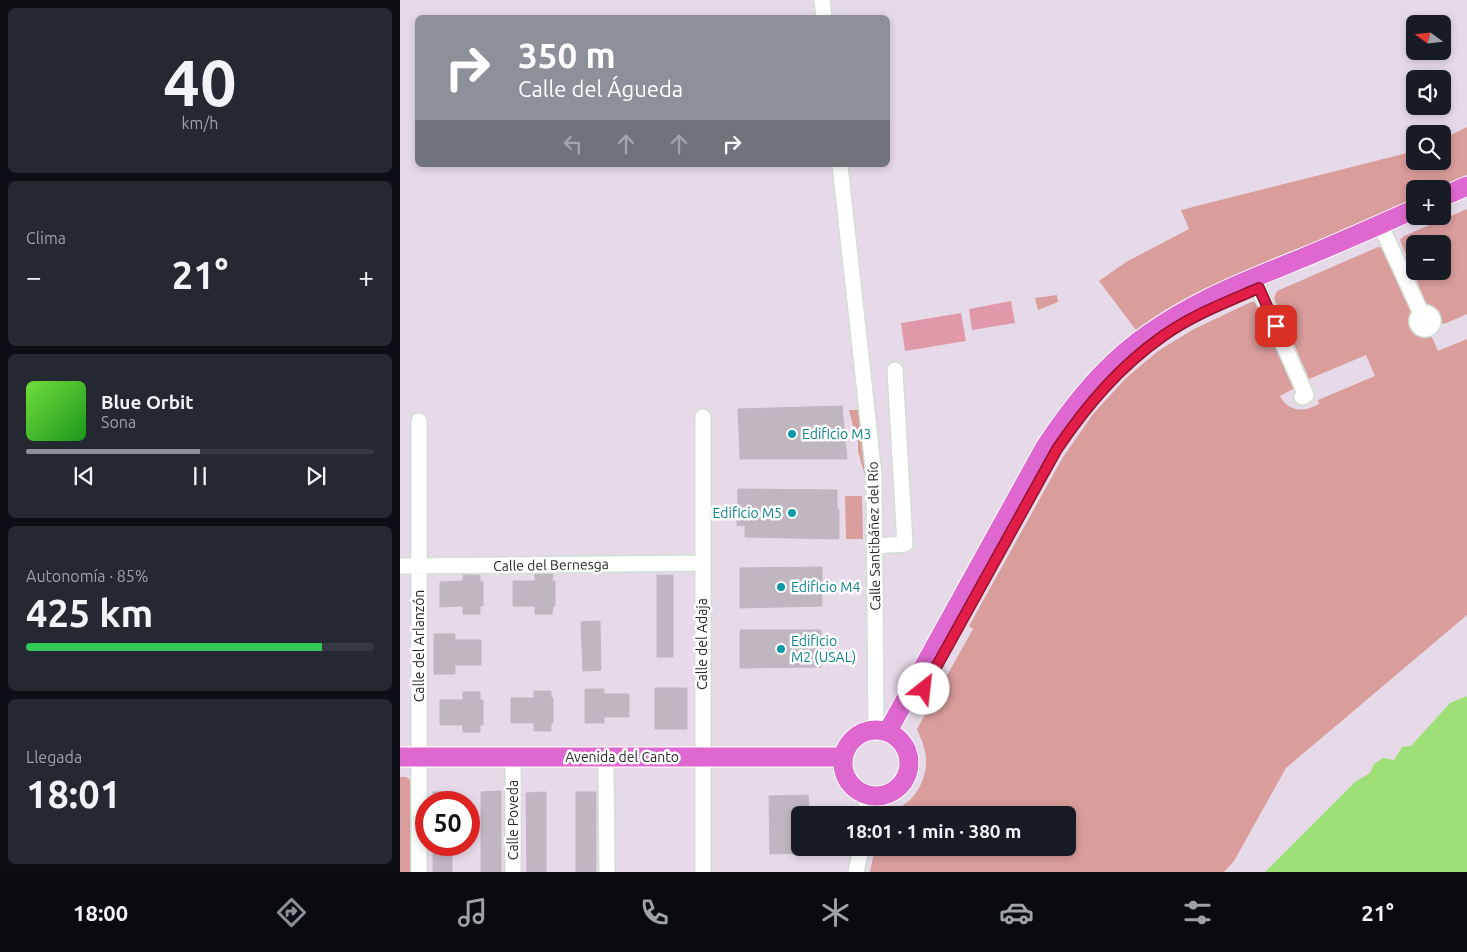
<!DOCTYPE html>
<html lang="es">
<head>
<meta charset="utf-8">
<style>
  :root { --surface:#171b24; --page:#242831; --text:#f1f3f6; --muted:#9ea1a6; --line:#363941; --accent:#8c9099 }
  body { margin:0; font-family:Ubuntu,sans-serif; background:var(--page); color:var(--text); height:100vh; display:flex; flex-direction:column; font-size:19px; white-space:nowrap }
  * { box-sizing:border-box; margin:0 }
  p { font-size:16px; color:var(--muted) }
  .icon { flex:none; width:28px; height:28px; fill:none; stroke:currentColor; stroke-width:2; stroke-linecap:round; stroke-linejoin:round }
  .map { position:relative; flex:1; overflow:hidden }
  .sheet { display:flex; flex-direction:column; gap:8px; padding:8px; background:#0d0f14; width:400px }
  .sheet>* { flex:none }
  .top-card { position:absolute; left:15px; top:15px; width:475px; height:152px; border-radius:8px; box-shadow:0 2px 8px #0003; background:#8c9099; color:#fff; overflow:hidden }
  .needle { width:32px; rotate:285deg }
  .fabs { position:absolute; left:1006px; top:15px; display:grid; gap:10px }
  .fabs a { display:grid; place-items:center; width:45px; height:45px; border-radius:8px; background:var(--surface); box-shadow:0 2px 8px #0003; font-size:25px }
  .speed { position:absolute; left:15px; top:791px; display:flex; gap:10px; font-size:25px; font-weight:700; text-align:center }
  .speed>* { display:grid; place-content:center; width:65px; height:65px; border-radius:50%; background:var(--surface); box-shadow:0 2px 8px #0003; line-height:1 }
  .speed .limit { border:8px solid #d22; background:#fff; color:#111 }
  .pin { position:absolute; display:grid; place-items:center; width:42px; height:42px; color:#fff; margin:-21px; border-radius:10px; box-shadow:0 2px 8px #0006 }
  .me { position:absolute; width:55px; margin:-28px; rotate:29deg; stroke-linejoin:round; filter:drop-shadow(0 0 4px #0008) }
  .turn { display:flex; align-items:center; gap:18px; height:105px; padding:0 20px; font-size:22px }
  .turn .icon { width:65px; height:65px; stroke-width:2.5 }
  .turn b { display:block; font-size:35px; line-height:42px }
  .lanes { display:flex; align-items:center; height:48px; padding:0 20px; background:#0003; justify-content:center; gap:25px; direction:ltr }
  .lanes .off { opacity:.35 }
  .big { font-size:38px; font-weight:600; line-height:1.1 }
  .sheet .widget { flex:1; display:flex; flex-direction:column; justify-content:center; gap:8px; min-width:0; padding:0 18px; border-radius:8px; background:var(--page) }
  .sheet .dial { align-items:center; gap:0 }
  .dial b { font-size:65px; line-height:1 }
  .song { display:flex; align-items:center; gap:15px }
  .cover { width:60px; height:60px; border-radius:8px; background:linear-gradient(135deg,hsl(100 70% 55%),hsl(120 70% 35%)) }
  .played { height:5px; border-radius:2px; background:linear-gradient(90deg,var(--accent) 50%,var(--line) 50%) }
  .keys { display:flex; justify-content:space-around; direction:ltr }
  .heat { display:flex; justify-content:space-between; align-items:center; font-size:28px; direction:ltr }
  .charge { height:8px; border-radius:4px; background:linear-gradient(90deg,#34c759 85%,var(--line) 0) }
  .trip { position:absolute; left:391px; top:806px; width:285px; height:50px; border-radius:8px; background:var(--surface); box-shadow:0 2px 8px #0003; font-weight:600; line-height:50px; text-align:center }
  .tabs { display:flex; height:80px; justify-content:space-around; align-items:center; background:#090b0e; color:var(--muted) }
  .tabs .icon { width:35px; height:35px }
  .tabs .selected { color:var(--accent) }
  .tabs b { font-size:22px; color:var(--text) }
  main { display:flex; flex:1; min-height:0 }
  .map>svg:first-child { display:block }
</style>
</head>
<body>
<main>
<section class="sheet">
<div class="widget dial"><b>40</b><p>km/h</p></div>
<div class="widget"><p>Clima</p>
<div class="heat"><a>−</a><b class="big">21°</b><a>+</a></div>
</div>
<div class="widget">
<div class="song"><i class="cover"></i><div><b>Blue Orbit</b><p>Sona</p></div></div>
<div class="played"></div>
<div class="keys"><svg class="icon" aria-label="previous" viewBox="0 0 24 24"><path d="M18 5L8 12l10 7zM5 5v14"/></svg><svg class="icon" aria-label="pause" viewBox="0 0 24 24"><path d="M8 5v14M16 5v14"/></svg><svg class="icon" aria-label="next" viewBox="0 0 24 24"><path d="M6 5l10 7-10 7zM19 5v14"/></svg></div>
</div>
<div class="widget"><p>Autonomía · 85%</p><b class="big">425 km</b><div class="charge"></div></div>
<div class="widget"><p>Llegada</p><b class="big">18:01</b></div>
</section>
<div class="map">
<svg width="1067" height="872" viewBox="0 0 1067 872">
  <rect width="100%" height="100%" fill="#e7dae8"/>
  <path fill="#d99d9c" fill-rule="evenodd" d="M1067 127V175L1036 189H1015V198L805 290 771 307 736 330 699 281 726 262 789 229 781 210 1015 151V161H1042L1043 139Z
    M1067 209V314L1044 324 1041 323C1040 312 1035 308 1026 303L1000 240 1004 236ZM1015 244H1042V271H1015Z
    M978 247 984 248 1011 309 1009 319 1011 327 1017 334 1025 336 1031 335 1038 351 1067 339V615L886 768 834 861 824 872H470L475 848H668V815H481C487 811 495 810 502 806 516 798 526 779 526 763 527 751 521 739 517 729L573 629 569 626 663 457 693 414 726 378 758 351 794 329 851 302H854L859 305 895 388 880 396C889 413 905 412 919 404L918 400 975 376 966 355 909 379 874 298 877 291Z
    M657 295 658 302 638 310 635 298Z
    M449 410H460L466 460 467 482 458 452V438H456Z
    M445 496H462L463 539H446Z
    M0 777H6L11 780 12 785V872H0Z"/>
  <path fill="#df99a8" d="M611 301 615 323 572 330 569 309Z
    M561 313 566 341 505 351 501 323Z"/>
  <path fill="#9fdf78" d="M1067 696V872H865L955 782 970 773 974 764 983 758 994 760 1002 747 1011 746 1050 703Z"/>
  <path fill="#c0b6c0" stroke="#c3b4c3" d="M442 406 447 459H340L338 409Z
    M338 489 437 490V509H439V539L345 537V525L337 526Z
    M422 567V606L340 608V568Z
    M135 574H153L152 581H155V606H153L152 614H135V606H113V581H135Z
    M63 575H80V582L83 581V606H80V614H63V606L40 607V582L63 581Z
    M257 575H273V657H257Z
    M200 621 201 670 183 671 181 622Z
    M340 630H421V667L340 668Z
    M34 634H55V640H81V665H55V674H34Z
    M255 688H287V729H255Z
    M185 689H204V694H229V717H204V723H185Z
    M134 691H151V698H153V723H151V731H134V723H111V698H134Z
    M63 692H80V700H83V725H80V732H63V725H40V700H63Z
    M101 791V872H81V792Z
    M33 792H52V802H33Z
    M146 792V872H127L126 793Z
    M176 792H196V872H176Z
    M408 795 409 815H400V853L370 854 369 796Z
    M33 845H52V872H33Z"/>
  <g fill="none" stroke-linecap="round" stroke-linejoin="round">
    <defs>
      <path id="minor" d="M422 0 424 18
        M440 165 474 475 476 729
        M980 224 1021 313
        M854 278 906 395 902 397
        M1017 321a8 8 0 1 1 16 0a8 8 0 1 1-16 0Z
        M19 421V872
        M475 546 505 544 495 370
        M0 566 302 563
        M113 768V872
        M206 768 207 872
        M464 794 468 809 467 815
        M303 872V417
        M456 872 461 848"/>
      <path id="major" d="M1042 197 1067 186
        M443 763a33 33 0 1 1 66 0a33 33 0 1 1-66 0Z
        M488 731 645 447C668 413 692 381 723 354 774 309 838 284 900 259 939 243 977 226 1015 209
        M0 757H443"/>
    </defs>
    <use href="#minor" stroke="#d0dfd2" stroke-width="18"/>
    <use href="#major" stroke="#fff" stroke-width="21"/>
    <use href="#minor" stroke="#fff" stroke-width="15"/>
    <use href="#major" stroke="#df68d0" stroke-width="19"/>
  </g>
  <g fill="none" stroke-linecap="round" stroke-linejoin="round">
    <defs>
      <path id="route" d="M524 689 657 449C687 405 719 367 763 336 792 315 827 302 859 288L876 326"/>
    </defs>
    <use href="#route" stroke="#92132f" stroke-width="12"/>
    <use href="#route" stroke="#e11d48" stroke-width="9"/>
  </g>
  <g fill="#0f9aa8" stroke="#fff" stroke-width="2">
    <circle cx="392" cy="434" r="5"/>
    <circle cx="392" cy="513" r="5"/>
    <circle cx="381" cy="587" r="5"/>
    <circle cx="381" cy="649" r="5"/>
  </g>
  <g text-anchor="middle" dominant-baseline="central" stroke-width="5" stroke-linejoin="round" paint-order="stroke">
    <g font-size="14" fill="#0d838f" stroke="#fff" text-anchor="start">
      <text x="402" y="434">Edificio M3</text>
      <text x="382" y="513" text-anchor="end">Edificio M5</text>
      <text x="391" y="587">Edificio M4</text>
      <text x="391" y="641">Edificio<tspan x="391" dy="16">M2 (USAL)</tspan></text>
    </g>
    <g font-size="14" fill="#272727" stroke="#fff">
      <text transform="translate(474 536) rotate(-91)">Calle Santibáñez del Río</text>
      <text transform="translate(151 565) rotate(-1)">Calle del Bernesga</text>
      <text transform="translate(302 644) rotate(-90)">Calle del Adaja</text>
      <text transform="translate(19 646) rotate(-90)">Calle del Arlanzón</text>
      <text x="222" y="757">Avenida del Canto</text>
      <text transform="translate(113 820) rotate(-90)">Calle Poveda</text>
    </g>
  </g>
</svg>
<div class="fabs">
<a><svg class="needle" viewBox="-14 -14 28 28"><path d="M0-13l5 13h-10z" fill="#e53935"/><path d="M0 13l5-13h-10z" fill="#9ea1a6"/></svg></a>
<a><svg class="icon" aria-label="sound" viewBox="0 0 24 24"><path d="M4 9h4l5-4v14l-5-4H4zM17 9q2 3 0 6"/></svg></a>
<a><svg class="icon" aria-label="search" viewBox="0 0 24 24"><circle cx="10" cy="10" r="6"/><path d="M15 15l6 6"/></svg></a>
<a>+</a>
<a>−</a>
</div>
<div class="speed"><div class="limit">50</div></div>
<div class="pin" style="left:876px;top:326px;background:#d93025"><svg class="icon" aria-label="arrive" viewBox="0 0 24 24"><path d="M6 21V4h12l-3 4 3 4H6"/></svg></div>
<svg class="me" style="left:524px;top:689px" viewBox="-20 -20 40 40"><circle r="19" fill="#fff"/><path d="M0-13L10 11 0 6-10 11z" fill="#e11d48"/></svg>
<div class="trip">18:01 · 1 min · 380 m</div>
<div class="top-card">
<div class="turn"><svg class="icon" aria-label="right" viewBox="0 0 24 24"><path d="M7 20v-9h11M14 6l5 5-5 5"/></svg><div><b>350 m</b>Calle del Águeda</div></div>
<div class="lanes"><svg class="icon off" aria-label="left" viewBox="0 0 24 24"><path d="M17 20v-9H6M10 6l-5 5 5 5"/></svg><svg class="icon off" aria-label="ahead" viewBox="0 0 24 24"><path d="M12 20V5M6 11l6-6 6 6"/></svg><svg class="icon off" aria-label="ahead" viewBox="0 0 24 24"><path d="M12 20V5M6 11l6-6 6 6"/></svg><svg class="icon" aria-label="right" viewBox="0 0 24 24"><path d="M7 20v-9h11M14 6l5 5-5 5"/></svg></div>
</div>
</div>
</main>
<nav class="tabs">
<b>18:00</b>
<svg class="icon selected" aria-label="directions" viewBox="0 0 24 24"><path d="M12 3l9 9-9 9-9-9zM9 14v-3h6M13 9l2 2-2 2"/></svg>
<svg class="icon" aria-label="music" viewBox="0 0 24 24"><path d="M9 18V5l10-2v13"/><circle cx="6" cy="18" r="3"/><circle cx="16" cy="16" r="3"/></svg>
<svg class="icon" aria-label="phone" viewBox="0 0 24 24"><path d="M5 4h4l2 5-3 2q2 4 5 5l2-3 5 2v4C11 20 4 13 5 4z"/></svg>
<svg class="icon" aria-label="climate" viewBox="0 0 24 24"><path d="M12 3v18M4 7l16 10M4 17L20 7"/></svg>
<svg class="icon" aria-label="car" viewBox="0 0 24 24"><path d="M5 17H2v-5l4-1 3-4h7l3 4 3 1v5h-3M9 17h6M6 11h13"/><circle cx="7" cy="17" r="2"/><circle cx="17" cy="17" r="2"/></svg>
<svg class="icon" aria-label="filters" viewBox="0 0 24 24"><path d="M4 7h16M4 17h16"/><circle cx="9" cy="7" r="2"/><circle cx="15" cy="17" r="2"/></svg>
<b>21°</b>
</nav>
</body>
</html>
